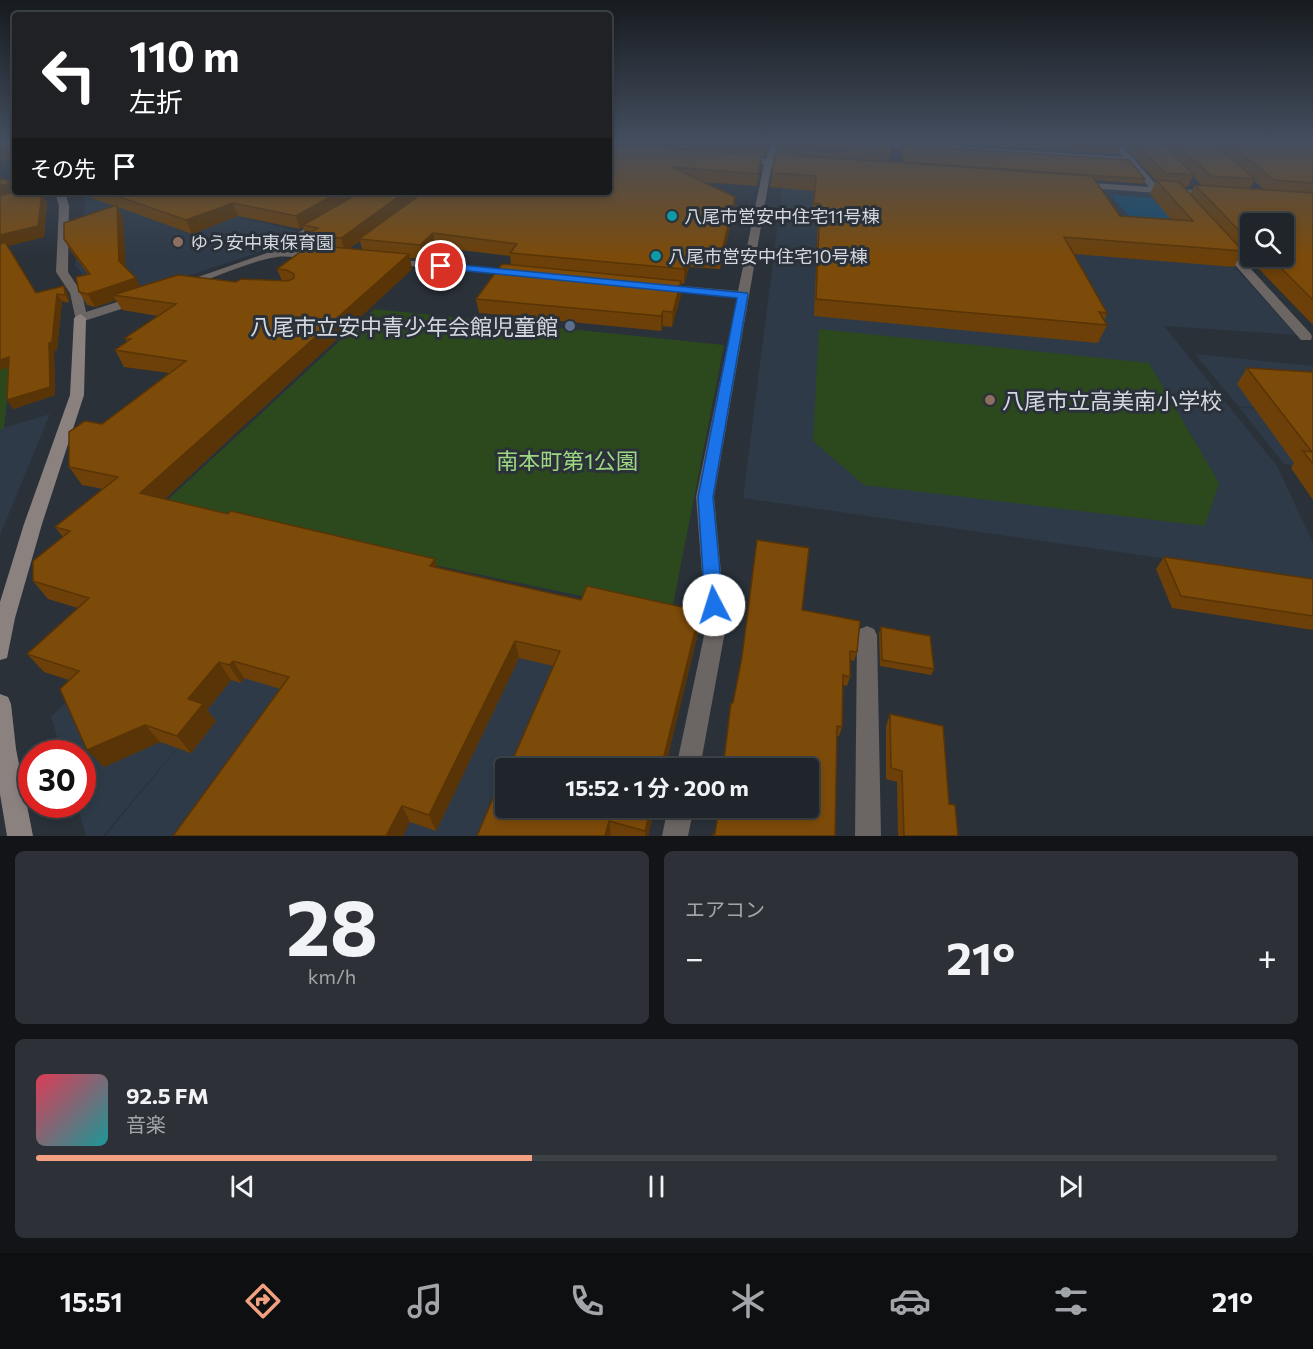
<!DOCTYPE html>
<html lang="ja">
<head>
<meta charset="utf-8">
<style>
  :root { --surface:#20252b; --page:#2d3137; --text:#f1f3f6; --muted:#a2a5a9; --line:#3d4247; --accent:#f2a07f }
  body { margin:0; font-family:Commissioner,"Noto Sans JP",sans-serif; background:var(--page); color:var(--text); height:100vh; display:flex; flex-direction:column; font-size:22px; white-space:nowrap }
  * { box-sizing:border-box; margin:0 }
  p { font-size:20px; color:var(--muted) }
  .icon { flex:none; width:33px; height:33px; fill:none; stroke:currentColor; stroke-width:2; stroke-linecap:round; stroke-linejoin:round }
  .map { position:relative; height:836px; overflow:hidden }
  .drawer { display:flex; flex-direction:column; gap:15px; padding:15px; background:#121418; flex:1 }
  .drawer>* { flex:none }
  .hud { position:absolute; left:12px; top:12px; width:600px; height:183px; border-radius:6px; box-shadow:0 3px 9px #0003,0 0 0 2px var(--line); background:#202124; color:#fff; overflow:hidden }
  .buttons { position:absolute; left:1240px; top:213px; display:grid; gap:12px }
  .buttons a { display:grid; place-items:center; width:54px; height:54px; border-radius:6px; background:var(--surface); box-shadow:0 3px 9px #0003,0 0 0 2px var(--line); font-size:30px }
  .speed { position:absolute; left:18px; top:740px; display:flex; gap:12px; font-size:30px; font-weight:700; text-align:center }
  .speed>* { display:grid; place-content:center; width:78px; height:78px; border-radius:50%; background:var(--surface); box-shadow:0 3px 9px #0003,0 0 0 2px var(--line); line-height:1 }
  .speed .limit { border:9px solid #d22; background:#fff; color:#111 }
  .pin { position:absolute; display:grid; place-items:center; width:51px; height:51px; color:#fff; margin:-26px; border:3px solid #fff; border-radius:50%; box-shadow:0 2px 6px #0007 }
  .me { position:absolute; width:66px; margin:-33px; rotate:355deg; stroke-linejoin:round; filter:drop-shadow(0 0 4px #0008) }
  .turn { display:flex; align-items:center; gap:21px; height:126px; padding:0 18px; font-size:27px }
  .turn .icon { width:78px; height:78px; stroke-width:2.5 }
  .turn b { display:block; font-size:42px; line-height:51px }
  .then { display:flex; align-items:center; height:57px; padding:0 18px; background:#0003; gap:12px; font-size:22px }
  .big { font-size:45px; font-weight:700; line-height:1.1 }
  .drawer .card { flex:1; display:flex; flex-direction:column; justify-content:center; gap:9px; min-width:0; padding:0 21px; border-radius:9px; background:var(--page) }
  .drawer .dial { align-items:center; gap:0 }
  .dial b { font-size:78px; line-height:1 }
  .song { display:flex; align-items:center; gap:18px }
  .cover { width:72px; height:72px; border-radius:9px; background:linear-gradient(135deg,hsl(350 70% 55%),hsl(180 70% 35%)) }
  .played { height:6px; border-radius:3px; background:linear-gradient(90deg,var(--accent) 40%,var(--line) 40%) }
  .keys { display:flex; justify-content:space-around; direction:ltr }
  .heat { display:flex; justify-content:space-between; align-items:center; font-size:33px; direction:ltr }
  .drawer .tiles { flex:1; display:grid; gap:15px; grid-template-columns:1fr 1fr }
  .card:last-child { grid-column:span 2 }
  .trip { position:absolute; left:495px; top:758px; width:324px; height:60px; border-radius:6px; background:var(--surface); box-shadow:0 3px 9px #0003,0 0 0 2px var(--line); font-weight:700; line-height:60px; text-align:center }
  .menu { display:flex; height:96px; justify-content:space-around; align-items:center; background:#0d0f11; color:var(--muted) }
  .menu .icon { width:42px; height:42px }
  .menu .on { color:var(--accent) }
  .menu b { font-size:27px; color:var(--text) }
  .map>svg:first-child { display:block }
</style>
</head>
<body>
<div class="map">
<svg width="1313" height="836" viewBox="0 0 1313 836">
  <rect width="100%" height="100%" fill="#2a3139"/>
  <path fill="#2e3a47" d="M783 183 1089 188 1170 195 1296 335 1164 326 1277 466 1313 543V580L743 498Z
    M96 192H159L239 217 297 231 257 253 103 304 94 286 75 266 86 197Z
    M1195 354 1313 366V414L1238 406Z
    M1239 407 1313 415V468L1284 464Z
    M50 414 0 535V429Z
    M238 528 348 555 277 836H105L199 722 103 836H86L77 804H82V753H62L51 717Z
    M579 608 510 768H506L505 778 481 836H279Z"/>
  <path fill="#2b491d" d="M0 309 15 327 4 428 0 430Z
    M374 309 724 345 671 615 160 507Z
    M819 329 1149 363 1219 483 1205 526 864 485 813 441Z"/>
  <path fill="#144d6e" d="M1111 195 1152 198 1177 225 1134 222Z"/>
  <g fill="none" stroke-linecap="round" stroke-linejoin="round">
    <path fill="#6b6564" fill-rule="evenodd" d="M1110 141H1118L1159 188V192H1153L1128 162 893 146 889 144 893 142 1123 157Z
      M318 221 327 223 283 250 278 256H270L269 254 275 246Z
      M1224 243 1228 244 1311 334 1312 337 1311 340H1301L1220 248 1219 246Z"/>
    <path fill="#6b6564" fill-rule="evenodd" d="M772 141H780L774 160 795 161 799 164 795 167 773 165 771 169 714 497 726 626 700 768H676L706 626 696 497 737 298 661 290 655 287 661 284 738 291 764 164 740 160 744 157 766 159Z
      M1079 182 1210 191 1215 194 1210 197 1076 187 1074 185Z
      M55 192H65L69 206 68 272 82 293 86 312 139 295 145 299 143 302 84 321H76L70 293 56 272 59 206Z
      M293 249 317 252 322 255C315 261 289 255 277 257 247 262 217 277 188 286H180L178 284 270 252Z
      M392 259 515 270 521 273 515 276 388 264 387 262Z
      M867 626 874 629 877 635 881 836H855L857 635 860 629Z
      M668 807H694L688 836H662Z"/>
    <path fill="#8b8280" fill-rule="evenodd" d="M80 314 86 318 84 395 42 524 15 618 7 658 0 660V602L24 524 70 395 74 318Z
      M0 694 8 697 11 704 16 749 33 836H7L0 794Z"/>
  </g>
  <path fill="#6c4008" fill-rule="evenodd" d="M609 141H770L764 158 762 157 757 186 703 182 735 197 734 210 720 269 689 267 684 284 681 283V295L672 327 663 326 661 331 479 313 476 299 511 265 510 256 436 247 423 259 410 258 412 269 165 499 437 567 581 600 700 611 699 629 665 768H509L553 666 519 658 436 831 410 822 280 689 244 678 241 683 231 680 207 710 216 721 191 753 160 742 104 767 87 750 69 680 44 672 27 654 78 608 48 599 33 581 63 537 55 527 103 489 82 485 69 467 102 424 169 373 124 367 115 350 127 342 125 338 158 316 122 310 116 300 95 307 87 305 79 292 88 274 71 251 64 239 114 206 75 192H349L350 198 360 192H353H609ZM118 207 192 234 238 216 300 229 303 227 307 239 313 240 315 245 277 269 282 281 236 282 140 287 136 278 125 268 123 217ZM360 241 362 250 349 248Z
    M926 141H1313V325L1259 269H1254L1241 254 1234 267 1074 254 1107 313 1104 321 1107 325 1098 343 814 316 818 219 812 218 814 191 770 187 772 173 777 154 778 146 892 154 890 162H902L900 149 901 145 1145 179 1143 184 1095 180 1120 216 1171 220 1150 194 1156 181 1122 144 1118 154ZM1193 176 1202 185H1195L1190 194 1183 187H1188ZM1254 181 1264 189 1250 188ZM1251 224 1284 256H1251Z
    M12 182 15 188V192L42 193 47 203 44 237 7 246 36 293 68 294 69 303 62 301 57 350 54 351 55 395 13 409 9 367 0 370V244L1 243Z
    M1313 367V500L1291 468 1294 463 1237 384 1247 368 1312 372Z
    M1164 557 1313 579V630L1172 608 1156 569Z
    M802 610 857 652 854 661 850 660V677L847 686 843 685 842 727 839 736H837L715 834 733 703 742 658Z
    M881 627 934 669 931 675 880 666 879 633Z
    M890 714 949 804 958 836H898L897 782 886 779V726Z
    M496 798 655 807 648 836H477Z"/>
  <path fill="#583406" d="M767 141H770L764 158 765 146Z
    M15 145V159L2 162 0 158V149Z
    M762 155 761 167 757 186 758 174Z
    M12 182 15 188V192L0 199V186Z
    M339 192H349L351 200 303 225V227L300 229 296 216Z
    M405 192H425L359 239 360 241 345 252 341 238Z
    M42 193 47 203 44 237 4 247 0 241V235Z
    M735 197 734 210 720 269 721 255Z
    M233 203 238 216 192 234 186 220Z
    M117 205 123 217 126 274 119 261Z
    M433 233 436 247 423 259 420 245Z
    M689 252V267L684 284V269Z
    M409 254 412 269 152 511 140 493Z
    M136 278 142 291 113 295 116 300 95 307 88 294Z
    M681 281V295L672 327 673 312Z
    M64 286 68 294 69 303 65 295Z
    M57 294 62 301 57 350 54 351 55 395 13 409 7 400 49 343Z
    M663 311V326L661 331V316Z
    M9 357 15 365 0 370V360Z
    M435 559 440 577 430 566Z
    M700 611 699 629 665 768H661Z
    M515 641 519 658 436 831 429 815Z
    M233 661 244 678 241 683 229 665Z
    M219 662 231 680 207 710 216 721 191 753 177 736 188 699Z
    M145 725 160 742 104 767 87 750Z
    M402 806 410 822 403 836H386Z
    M651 807H655L648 836H645V831Z
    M609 821 611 836H605Z"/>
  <path fill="#7d4b09" stroke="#583406" stroke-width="1.5" d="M10 141H15V145L0 149V143H10Z
    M696 141H767L765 146Z
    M780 141H890L892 154 778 146Z
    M1099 141H1121L1123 143Z
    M1135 141H1160L1194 175 1165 173Z
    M1174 141H1212L1255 179 1211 176Z
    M1227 141H1313V183L1274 180Z
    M609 144 762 155 758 174 672 167 735 197 721 255 689 252 684 269 510 253 517 244 433 233 420 245 359 239 424 192H609Z
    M901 145 1129 160 1145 179 903 162Z
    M775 154 1092 176 1120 216 1193 221 1156 180 1179 182 1243 251 1064 237 1107 313 1099 312 1107 325 816 299 820 204 814 203 816 176 772 173Z
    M0 178 12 182 0 186Z
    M1195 185 1313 193V300L1269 256H1284V224H1251V243Z
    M15 191V192L42 193 38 226 0 235V196Z
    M105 192H339L296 216 233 203 186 220Z
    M361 192H405L341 238 322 236 324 234 311 232 318 228 303 225Z
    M117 205 119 261 136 278 88 294 79 292 76 277 90 274 64 239V223Z
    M5 242 36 293 64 286 65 295 57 294 52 342 49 343 50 387 7 400 9 357 0 360V244Z
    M310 245 409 254 140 493 228 514 231 511 435 559 430 566 581 600 587 586 700 611 661 768H509L560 651 515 641 429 815 402 806 386 836H173L289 677 233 661 229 665 219 662 188 699 203 704 177 736 145 725 87 750 60 689 79 671 27 654 89 598 33 581V561L70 531 55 527 118 477 69 467V432L85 421 102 424 186 361 115 350 131 339 125 338 176 304 113 295 178 275 236 282 241 279 288 281 294 278V274L287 270 277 269Z
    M502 264 681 281 673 312 663 311 661 316 476 299Z
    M1247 368 1313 372V464L1303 451 1312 452Z
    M757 540 809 548 802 610 860 621 857 652 850 651V677L843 675 842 727 837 726 835 836H713V834H715L719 807H808V768H723L731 703H733L742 657Z
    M1164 557 1313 579V616L1181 596Z
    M881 627 930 636 934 669 882 660Z
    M890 714 943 726 949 804 955 805 958 836H904L902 771 891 768Z
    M506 776V807H651L645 831 609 821 605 836H477L493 798H496Z"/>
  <linearGradient id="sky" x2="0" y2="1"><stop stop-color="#171b1f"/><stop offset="0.55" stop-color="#444e5f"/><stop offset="1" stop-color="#444e5f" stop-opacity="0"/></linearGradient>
  <rect width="1313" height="258" fill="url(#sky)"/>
  <path fill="#1a73e8" stroke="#114b97" stroke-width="1.5" d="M441 263 747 293 748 295 713 497 723 605 721 610 714 612 708 610 705 605 698 497 737 298 438 268 436 266Z"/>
  <g fill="#0f9aa8" stroke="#2a3139" stroke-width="2">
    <circle cx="672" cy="216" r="6"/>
    <circle cx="656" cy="256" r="6"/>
  </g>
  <g fill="#8d6e63" stroke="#2a3139" stroke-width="2">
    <circle cx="178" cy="242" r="6"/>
    <circle cx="990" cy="400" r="6"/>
  </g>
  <circle fill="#5c6f8a" stroke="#2a3139" stroke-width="2" cx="570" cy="326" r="6"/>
  <g text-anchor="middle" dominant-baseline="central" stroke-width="6" stroke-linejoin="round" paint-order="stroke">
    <g font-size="18" fill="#d5d9df" stroke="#2a3139" text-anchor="start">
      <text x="684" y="216">八尾市営安中住宅11号棟</text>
      <text x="190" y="242">ゆう安中東保育園</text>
      <text x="668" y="256">八尾市営安中住宅10号棟</text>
    </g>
    <g font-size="22" fill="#d5d9df" stroke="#2a3139" text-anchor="end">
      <text x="558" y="326">八尾市立安中青少年会館児童館</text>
      <text x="1002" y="400" text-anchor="start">八尾市立高美南小学校</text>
    </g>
    <g font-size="22" fill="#9dd782" stroke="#2a3139">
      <text x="567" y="460">南本町第1公園</text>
    </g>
  </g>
</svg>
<div class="buttons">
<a><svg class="icon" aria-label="search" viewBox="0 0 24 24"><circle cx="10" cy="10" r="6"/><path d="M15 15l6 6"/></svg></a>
</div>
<div class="speed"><div class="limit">30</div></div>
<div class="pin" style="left:441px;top:266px;background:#d93025"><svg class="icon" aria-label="arrive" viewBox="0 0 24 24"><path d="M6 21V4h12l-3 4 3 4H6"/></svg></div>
<svg class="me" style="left:714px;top:605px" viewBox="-20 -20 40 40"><circle r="19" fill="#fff"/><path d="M0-13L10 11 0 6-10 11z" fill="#1a73e8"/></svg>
<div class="trip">15:52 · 1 分 · 200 m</div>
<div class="hud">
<div class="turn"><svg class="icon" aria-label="left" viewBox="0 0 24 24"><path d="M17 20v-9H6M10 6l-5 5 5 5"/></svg><div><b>110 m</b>左折</div></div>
<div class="then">その先<svg class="icon" aria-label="arrive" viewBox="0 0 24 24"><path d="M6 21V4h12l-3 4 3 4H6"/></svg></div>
</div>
</div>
<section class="drawer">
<div class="tiles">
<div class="card dial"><b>28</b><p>km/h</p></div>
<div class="card"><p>エアコン</p>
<div class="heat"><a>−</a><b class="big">21°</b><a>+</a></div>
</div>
<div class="card">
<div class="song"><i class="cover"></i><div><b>92.5 FM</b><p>音楽</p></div></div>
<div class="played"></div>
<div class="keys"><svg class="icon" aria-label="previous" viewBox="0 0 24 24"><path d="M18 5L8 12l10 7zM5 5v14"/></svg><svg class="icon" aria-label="pause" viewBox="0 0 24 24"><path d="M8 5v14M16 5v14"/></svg><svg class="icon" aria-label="next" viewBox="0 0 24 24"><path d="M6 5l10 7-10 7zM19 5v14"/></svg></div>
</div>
</div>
</section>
<nav class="menu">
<b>15:51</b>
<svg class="icon on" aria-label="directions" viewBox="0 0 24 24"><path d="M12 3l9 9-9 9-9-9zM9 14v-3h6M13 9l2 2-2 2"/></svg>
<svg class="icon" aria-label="music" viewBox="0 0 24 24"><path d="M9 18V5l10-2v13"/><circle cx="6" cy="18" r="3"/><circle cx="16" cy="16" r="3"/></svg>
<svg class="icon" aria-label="phone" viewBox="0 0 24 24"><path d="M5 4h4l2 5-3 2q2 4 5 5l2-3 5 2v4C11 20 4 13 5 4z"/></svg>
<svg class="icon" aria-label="climate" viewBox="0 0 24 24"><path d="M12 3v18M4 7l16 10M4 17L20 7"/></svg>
<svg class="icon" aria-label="car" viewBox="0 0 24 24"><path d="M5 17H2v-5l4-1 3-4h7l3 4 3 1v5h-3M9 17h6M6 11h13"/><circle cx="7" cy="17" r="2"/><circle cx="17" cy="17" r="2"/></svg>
<svg class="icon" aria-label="filters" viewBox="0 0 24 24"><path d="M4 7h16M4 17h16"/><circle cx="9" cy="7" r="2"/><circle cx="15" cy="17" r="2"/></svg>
<b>21°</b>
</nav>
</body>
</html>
